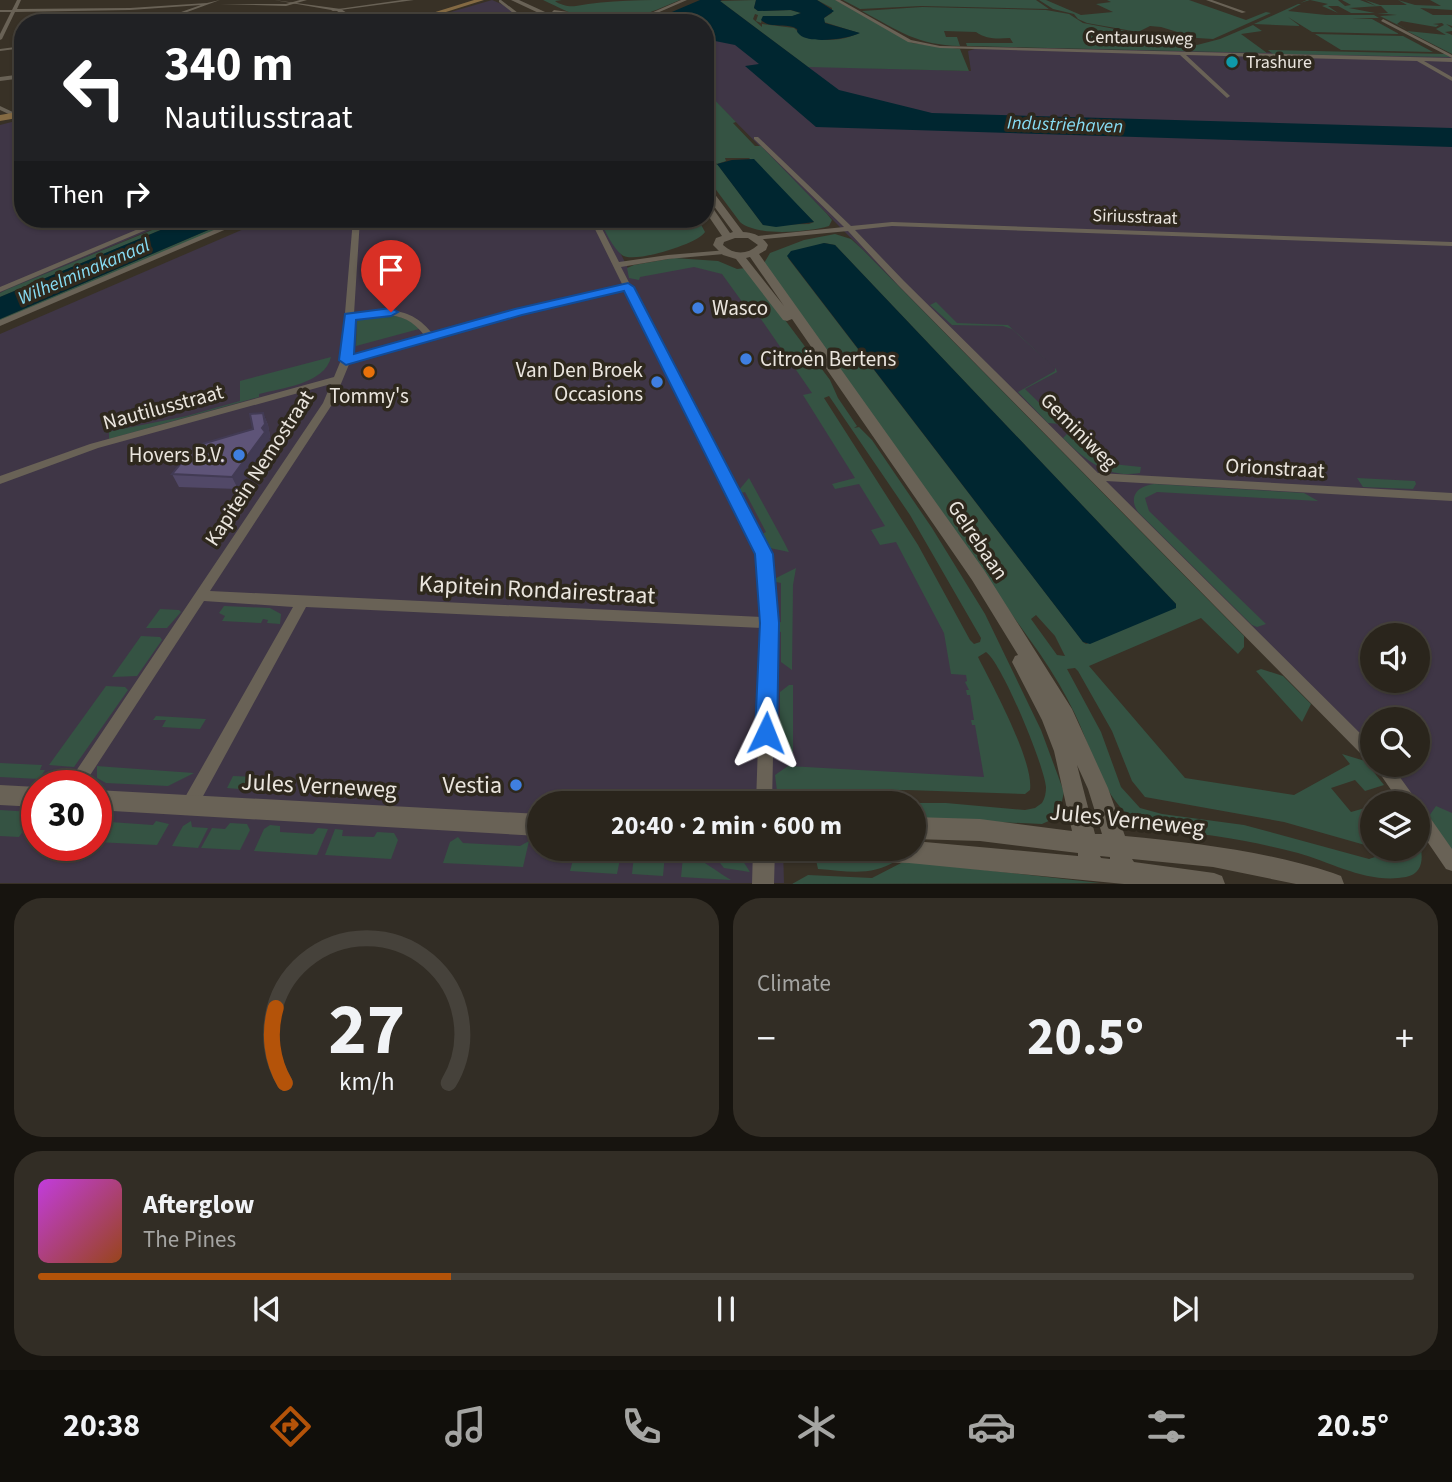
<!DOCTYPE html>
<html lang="en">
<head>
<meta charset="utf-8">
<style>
  :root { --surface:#2a251c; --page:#322d25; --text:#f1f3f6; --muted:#a5a5a3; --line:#46423b; --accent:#b45309 }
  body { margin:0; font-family:"Source Sans 3",sans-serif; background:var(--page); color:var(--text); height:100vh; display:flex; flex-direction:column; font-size:26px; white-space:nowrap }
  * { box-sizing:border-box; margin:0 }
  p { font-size:23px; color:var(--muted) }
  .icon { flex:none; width:38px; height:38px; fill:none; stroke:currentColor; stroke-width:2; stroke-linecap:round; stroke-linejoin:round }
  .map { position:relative; height:884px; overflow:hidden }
  .side { display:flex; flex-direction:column; gap:14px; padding:14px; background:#17140f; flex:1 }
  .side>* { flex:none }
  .banner { position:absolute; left:14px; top:14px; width:700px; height:214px; border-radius:28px; box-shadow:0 2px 5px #0004,0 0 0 2px var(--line); background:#202124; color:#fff; overflow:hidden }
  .buttons { position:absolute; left:1360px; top:623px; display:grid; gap:14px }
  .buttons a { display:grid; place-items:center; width:70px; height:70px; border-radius:50%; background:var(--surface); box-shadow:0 2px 5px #0004,0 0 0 2px var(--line); font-size:35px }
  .speed { position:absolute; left:21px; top:770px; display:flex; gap:14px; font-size:35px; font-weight:700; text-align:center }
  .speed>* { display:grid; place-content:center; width:91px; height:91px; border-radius:50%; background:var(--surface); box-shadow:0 2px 5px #0004,0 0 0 2px var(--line); line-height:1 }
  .speed .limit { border:10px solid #d22; background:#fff; color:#111 }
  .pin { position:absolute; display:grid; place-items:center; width:60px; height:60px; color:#fff; margin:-72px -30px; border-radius:50% 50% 50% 0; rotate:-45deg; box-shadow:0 0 7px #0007 }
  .pin .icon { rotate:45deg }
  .me { position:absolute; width:77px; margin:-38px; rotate:2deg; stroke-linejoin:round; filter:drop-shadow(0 0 5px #0008) }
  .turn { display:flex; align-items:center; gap:24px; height:147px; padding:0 35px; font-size:32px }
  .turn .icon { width:91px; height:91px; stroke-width:2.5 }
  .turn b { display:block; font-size:49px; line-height:60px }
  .then { display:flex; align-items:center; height:66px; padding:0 35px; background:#0003; gap:14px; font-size:26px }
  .big { font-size:52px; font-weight:700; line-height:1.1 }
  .side .widget { flex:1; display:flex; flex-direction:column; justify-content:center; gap:10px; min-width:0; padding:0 24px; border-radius:28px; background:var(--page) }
  .side .dial { align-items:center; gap:0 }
  .dial svg { height:182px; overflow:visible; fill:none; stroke:var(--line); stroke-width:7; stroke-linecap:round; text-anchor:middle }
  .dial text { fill:var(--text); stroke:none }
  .song { display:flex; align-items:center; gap:21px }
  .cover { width:84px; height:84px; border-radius:10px; background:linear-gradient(135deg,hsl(290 70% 55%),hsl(20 70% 35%)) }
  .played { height:7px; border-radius:4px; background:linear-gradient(90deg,var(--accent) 30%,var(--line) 30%) }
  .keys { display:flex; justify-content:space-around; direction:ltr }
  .heat { display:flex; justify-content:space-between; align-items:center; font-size:38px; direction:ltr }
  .side .tiles { flex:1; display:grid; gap:14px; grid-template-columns:1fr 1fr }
  .widget:last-child { grid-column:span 2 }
  .trip { position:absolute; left:527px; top:791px; width:399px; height:70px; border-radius:35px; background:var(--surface); box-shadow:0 2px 5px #0004,0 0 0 2px var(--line); font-weight:700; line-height:70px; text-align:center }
  .tab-bar { display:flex; height:112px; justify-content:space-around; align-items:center; background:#110f0b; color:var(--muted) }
  .tab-bar .icon { width:49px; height:49px }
  .tab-bar .active { color:var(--accent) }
  .tab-bar b { font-size:32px; color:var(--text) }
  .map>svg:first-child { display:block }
</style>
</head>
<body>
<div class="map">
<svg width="1452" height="884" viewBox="0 0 1452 884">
  <rect width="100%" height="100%" fill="#383126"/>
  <path fill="#3f3646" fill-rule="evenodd" d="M492 0 506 6 525 23H413Z
    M705 36 741 44 819 126 1452 144V844L1418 809V803H1412L1373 765H1418V719H1372V763L705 91ZM1372 635H1418V681H1372Z
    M981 47 1452 56V130L928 114 835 91 803 66 971 71 968 51Z
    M23 119V219H177L0 293V125Z
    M267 219H603L631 274 694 266 723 273 756 307 804 376 900 542 968 672 989 780 780 793V803H539V849H783L784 883H0V334ZM37 786H96V845H37Z"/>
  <path fill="#355343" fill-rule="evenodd" d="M543 0H562L555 1C560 5 569 7 576 6 608 0 645 0 680 0 615 27 608 32 543 0Z
    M756 0 754 8 758 11 790 10 801 13 793 16H763L761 23 756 21 758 15 755 14 753 19 762 27V24L794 28C809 43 839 43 859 33L824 22V18L832 13V8L817 0H836L912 43 960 49 969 71 808 67 720 1Z
    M843 0H1036L1049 9 921 6 860 9Z
    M1039 0H1046L1081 15 1113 12 1096 4 1111 2 1107 0H1189L1246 20 1266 12 1271 13 1213 39 1197 38 1161 27 1150 26 1138 32 1087 23 1078 19 1074 14 1053 9Z
    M1307 0H1338L1345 6 1351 5 1342 0H1360L1376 6 1365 0 1380 5H1407L1398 0 1415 5 1441 6 1430 0H1452V10L1420 8 1433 15H1452V26L1446 24 1452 28V31L1445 32 1452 35V54L1407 31 1446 35 1436 29 1444 25 1442 23 1433 24 1439 25 1436 27 1401 21 1397 24 1408 30 1380 16 1397 15 1377 13H1388L1381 6 1349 8 1375 13H1351L1338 6H1328L1338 13 1322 6 1328 4 1310 0 1300 3Z
    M1298 4H1301L1288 11 1326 15H1374L1379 18H1352L1372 19 1399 34 1312 32 1288 17 1300 26 1254 24Z
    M922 7 1046 10 1069 14 1083 23 1136 33 1122 39 1142 44 1155 42 1154 39 1159 37 1197 45 1220 39 1253 25 1262 31 1241 34 1267 53 967 46 966 43H1013L1010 38C996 39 986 39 976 32L944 31 946 37H957L960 46C917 45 899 31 862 11Z
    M1315 34 1403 36 1433 52 1341 50Z
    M1268 50 1446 54 1451 57 1273 54Z
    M705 90 736 122 733 123 755 146H761L827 214 832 220 829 226C809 232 757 237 740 222L705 175V159L718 165 763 225 809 224 814 222 749 158H725L726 161 717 164C697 152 705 112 705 90Z
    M179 219H187L0 297V293L8 289Z
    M234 219H242L0 323V319Z
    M599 219H698L705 232C698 244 633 264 622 255 612 247 606 232 599 219Z
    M835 234 851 239 863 250 1244 636V647L1238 654 1201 618 1089 666 1185 778 1294 795 1350 764 1342 754 1365 761 1384 785 1365 791 1355 780 1331 788 1351 812 1372 806V847L1284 822 1145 797 1132 781 1112 731 1078 671 1075 668 1067 669 1101 732 1121 787 1140 808 1162 814 1244 825 1369 859 1378 856 1375 849H1418V838C1423 852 1426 873 1406 877 1368 884 1333 863 1298 853 1271 846 1243 840 1215 836 1189 832 1156 834 1133 819 1102 797 1091 747 1075 714 1065 693 1053 673 1040 654L763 265 770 253 804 240ZM824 243 835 245 1176 604 1086 644 1083 642 788 258ZM1036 615 1055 636 1065 656 1057 655 1031 619Z
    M674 258 718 261 737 269 746 268 830 380 838 398 857 426 854 428 859 427 872 440 932 528 985 614 1041 730 1064 792 1060 810 1053 819 1042 824 914 818V803H907H946L1025 810 1035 808 1042 803C1045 798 1046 793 1046 787 1044 765 1002 663 986 652L978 657C992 685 1034 761 1030 790L1025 794 907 790 815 793 811 796 813 803H784L778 799 775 775 788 766 984 777 975 725H972L971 720H974L970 695H967L966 690H969L965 682 967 681 966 675 951 674 944 633 896 542 880 545 871 530 885 526 859 484 835 489 832 484 855 478 803 395 812 393 754 309 748 310 722 274 694 267 640 277 639 280 629 278 627 268 634 265ZM829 396 910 515 981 638 980 642 974 644 970 640 918 545 824 398Z
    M936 302 957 323 1008 325 1056 369 1057 372 1025 389 1061 424 1048 423 1018 392 1055 371V368L1012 329 1003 326 952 325 930 305Z
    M388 314 414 321 419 329 356 346 357 318Z
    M331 357C325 384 281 388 259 394V397L109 439V432L102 434 107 432 187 416 240 401V381Z
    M1069 432 1103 463 1141 467 1140 473C1108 479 1085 460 1063 438Z
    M749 478 784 542 789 552 770 548 762 534 766 532 745 492 741 493 739 490Z
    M1357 478 1415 481 1416 484 1413 489 1363 487Z
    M1154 484 1304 493 1318 501 1157 492 1145 498 1149 511 1266 624 1257 627 1252 625 1138 512C1128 497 1137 486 1154 484Z
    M796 568 793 585 792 670 781 662V632L775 631V623L781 622V583L776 582V578Z
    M224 606 270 608 281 614 280 624 267 623 268 620 263 619 261 623 222 621 225 616 219 613Z
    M160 609 179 610 181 612 167 628H146Z
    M141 636 160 637 162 640 137 676 112 677Z
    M1261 669 1283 676 1311 704 1302 722 1256 671Z
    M789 685H793V753L780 746V729H774V723H780V692Z
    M106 686 125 687 128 690 74 767 49 765Z
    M156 716 206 719 200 729 162 727 166 720H153Z
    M0 763 42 765 40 770H45L39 779 0 777Z
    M97 766 110 767 194 773 168 786 106 783 97 778Z
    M233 776 258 777 257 780 267 781 262 791 227 788Z
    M1436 806 1452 813V855L1427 819Z
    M0 810 32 812 33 816 19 837 0 836Z
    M96 821 153 825 156 821 169 824 157 845 96 842Z
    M191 821 192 827 208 828 198 848 172 846 183 826Z
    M230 823 247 824 250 830 240 850 201 848 212 828 225 829Z
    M270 825 280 826V832L313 834 318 828 328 829 317 855 254 851 264 829Z
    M335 829 343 830 342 836 374 837 377 832 394 833 398 840 391 859 325 855Z
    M458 837 463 843 520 846 529 841 523 867 443 863 450 842Z
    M576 849H617L621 854 617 874 570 871Z
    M641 849 662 850 665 854 663 876 632 874 634 855Z
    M720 851 741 858 750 872 724 868 720 863Z
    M687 854C702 859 717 872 731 880L681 877 683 857Z
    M816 860H897C872 877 847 871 818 869Z
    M905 861 1100 883 792 884 808 875 872 878Z"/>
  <path fill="#002630" d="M700 0H722L720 1 839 90 932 113 1452 128V147L816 127 745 66 759 64 735 45 705 39V23H646Z
    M756 0H817L834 11 824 18 825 23 860 33C849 39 810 44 800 35 793 29 802 31 793 27 781 23 771 29 761 20L763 16H792L801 13 791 10 758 11 754 8Z
    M754 159 814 222 776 227 763 225 717 164 732 160Z
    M187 219H234L0 319V297Z
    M824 243 835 245 1176 604V608L1090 644 1083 642 787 256 791 251Z"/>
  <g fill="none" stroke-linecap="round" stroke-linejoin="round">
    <path fill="#696256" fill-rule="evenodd" d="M17 0H21L17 9 130 8 207 3 220 0 157 23H150L201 5 130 10 15 12 2 39 0 40V34L11 12H0V10H12Z
      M300 0H307L286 6 220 4H286Z
      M402 0H414L333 11 331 10Z
      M499 0H501L531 23H526L499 2Z
      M681 0H687L634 23H628Z
      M835 0H840L911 40 940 46 1452 58V62L1424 61 1452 77V81L1417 61 1186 55 1229 95 1230 96 1227 98 1180 55 940 48 908 42Z
      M1206 0H1212L1246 12 1242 13Z
      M554 10 576 13 600 23H593L573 15 552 12Z
      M1383 19 1452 55V58L1381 21Z
      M23 46V48L0 51V49Z
      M23 74V78L0 81V77Z
      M0 106 17 114 18 115 13 116 0 110Z
      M754 137H758L851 226 892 222 1452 242V246L892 226 855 230 904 281 1098 473 1452 493V501L1106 481 1372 745V762L1367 760 898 285 848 231 755 240 754 238 758 236 844 227 754 139Z
      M162 219H172L0 292V287Z
      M240 219H250L0 326V320Z
      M353 219H360L354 314C386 309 409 305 432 333L519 308 623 286 590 219H597L619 262 668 255 727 250V254H724L668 259 621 267 770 554 776 623 772 803H756L762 628 306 607 196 809 190 812 184 809 182 804 184 799 293 607 204 601 83 786H66L323 403 331 384 98 448 0 484V476L90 444 334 377 341 360ZM625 290 758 554 762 617 210 591 333 403 350 362 521 313ZM384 315C402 315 413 321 424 335L351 356 353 319Z
      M1374 765H1391L1415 798 1417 803H1400Z
      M1418 807 1424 809 1452 849V871L1446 869 1418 828Z"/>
    <path fill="#696256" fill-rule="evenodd" d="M274 0 341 9 347 13 349 23H343L341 14 337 11Z
      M511 0H519L569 23H560Z
      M705 184 708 185 743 232C755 233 762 236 768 245L766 250 759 254 984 570 1072 709 1108 788 1125 836C1196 843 1265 851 1333 873L1341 876 1344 884H1296L1213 867 1132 859 1134 862 1214 873 1222 876 1225 884H1124L909 863 796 860 788 857 785 849H914V841L1078 856V853L980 841 914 839V817L980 819 1072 831 1054 751 1042 720 1012 662 1015 656 1018 655 972 580 792 319 787 321 783 320 736 259 723 255 713 245 716 238 722 236 705 211V200L708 201 730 233 733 232 705 194ZM735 238H748L758 245C747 255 734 255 723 245L724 242ZM750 257 784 306 746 258ZM1077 765 1088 789 1102 834H1095ZM1100 856 1110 857V859L1101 858Z
      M0 785 37 787V807L0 805Z
      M96 790 539 814V836L96 810Z
      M753 849H775L774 884H752Z"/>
    <path fill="#846a43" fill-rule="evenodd" d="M474 0H484L411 23H400Z
      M23 111V117L0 121V115Z"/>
  </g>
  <path fill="#514867" d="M263 413 268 425 270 436 269 439 271 444 238 489 179 487 172 474 253 429Z"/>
  <path fill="#423b54" d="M263 413 268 425 270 436 269 439 271 444 238 489 232 477 262 428Z"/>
  <path fill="#5e5478" stroke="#423b54" stroke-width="2" d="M263 413 265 424 262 428 265 432 232 477 172 474 195 446 253 429 250 414Z"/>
  <path fill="#1a73e8" stroke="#114b97" stroke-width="2" d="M628 283 634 287 773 554 779 623 777 733 774 741 766 744 758 741 755 733 760 623 755 554 624 291 522 315 346 365 339 360 345 314 391 308 398 312 391 316 356 320 354 354 515 309Z"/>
  <circle fill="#0f9aa8" stroke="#2e281d" stroke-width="2.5" cx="1232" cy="62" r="7"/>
  <g fill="#3f7fe0" stroke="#2e281d" stroke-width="2.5">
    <circle cx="698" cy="308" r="7"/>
    <circle cx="746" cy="359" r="7"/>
    <circle cx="657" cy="382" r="7"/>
    <circle cx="239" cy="455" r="7"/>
    <circle cx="516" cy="785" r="7"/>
  </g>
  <circle fill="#e8710a" stroke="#2e281d" stroke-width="2.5" cx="369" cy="372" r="7"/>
  <g text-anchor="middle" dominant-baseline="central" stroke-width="7" stroke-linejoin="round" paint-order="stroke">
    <g font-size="18" fill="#eae5de" stroke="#2e281d">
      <text transform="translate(1139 38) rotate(1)">Centaurusweg</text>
      <text transform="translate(1135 217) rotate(2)">Siriusstraat</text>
    </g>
    <g font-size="18" fill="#eae5de" stroke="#2e281d" text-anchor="start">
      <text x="1246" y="62">Trashure</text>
    </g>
    <g font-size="19" font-style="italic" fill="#87dcf4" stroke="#2e281d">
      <text transform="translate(1065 125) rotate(2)">Industriehaven</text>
      <text transform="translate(84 272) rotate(-23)">Wilhelminakanaal</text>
    </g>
    <g font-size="21" fill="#eae5de" stroke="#2e281d" text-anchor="start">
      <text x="712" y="308">Wasco</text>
      <text x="760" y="359">Citroën Bertens</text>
      <text x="643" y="370" text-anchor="end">Van Den Broek<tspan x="643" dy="24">Occasions</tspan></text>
      <text x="369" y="396" text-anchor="middle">Tommy's</text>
      <text x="225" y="455" text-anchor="end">Hovers B.V.</text>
    </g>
    <g font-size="21" fill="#eae5de" stroke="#2e281d">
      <text transform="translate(163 407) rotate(-15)">Nautilusstraat</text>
      <text transform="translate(1079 431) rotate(45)">Geminiweg</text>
      <text transform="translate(259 468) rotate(-57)">Kapitein Nemostraat</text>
      <text transform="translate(1275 468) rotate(3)">Orionstraat</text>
      <text transform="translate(978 540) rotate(56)">Gelrebaan</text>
    </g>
    <g font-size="24" fill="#eae5de" stroke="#2e281d">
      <text transform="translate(537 590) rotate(3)">Kapitein Rondairestraat</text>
      <text transform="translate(319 786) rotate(3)">Jules Verneweg</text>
      <text transform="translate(1127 820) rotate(6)">Jules Verneweg</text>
    </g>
    <g font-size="24" fill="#eae5de" stroke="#2e281d" text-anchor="end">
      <text x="502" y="785">Vestia</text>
    </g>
  </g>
</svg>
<div class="buttons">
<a><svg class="icon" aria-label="sound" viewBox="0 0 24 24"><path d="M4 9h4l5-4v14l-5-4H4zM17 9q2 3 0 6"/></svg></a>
<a><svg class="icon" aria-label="search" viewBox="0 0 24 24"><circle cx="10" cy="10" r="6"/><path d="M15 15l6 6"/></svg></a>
<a><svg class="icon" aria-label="layers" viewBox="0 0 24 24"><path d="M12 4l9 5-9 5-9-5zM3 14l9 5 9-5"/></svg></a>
</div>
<div class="speed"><div class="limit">30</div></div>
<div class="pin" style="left:391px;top:312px;background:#d93025"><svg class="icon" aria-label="arrive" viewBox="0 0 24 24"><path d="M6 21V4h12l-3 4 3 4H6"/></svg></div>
<svg class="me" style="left:766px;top:733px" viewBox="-20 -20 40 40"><path d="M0-17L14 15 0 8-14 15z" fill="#1a73e8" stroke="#fff" stroke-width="4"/></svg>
<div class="trip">20:40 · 2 min · 600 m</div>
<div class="banner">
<div class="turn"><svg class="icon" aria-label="left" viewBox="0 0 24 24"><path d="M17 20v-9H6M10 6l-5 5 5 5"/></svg><div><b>340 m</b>Nautilusstraat</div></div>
<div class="then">Then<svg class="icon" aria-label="right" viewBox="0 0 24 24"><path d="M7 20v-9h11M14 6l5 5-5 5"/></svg></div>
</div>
</div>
<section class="side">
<div class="tiles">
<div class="widget dial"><svg viewBox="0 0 100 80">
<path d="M14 69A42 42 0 1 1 86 69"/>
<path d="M14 69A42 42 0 0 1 10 36" stroke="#b45309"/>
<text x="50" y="56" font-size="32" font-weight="700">27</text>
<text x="50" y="72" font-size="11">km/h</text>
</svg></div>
<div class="widget"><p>Climate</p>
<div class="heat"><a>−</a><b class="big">20.5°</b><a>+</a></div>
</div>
<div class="widget">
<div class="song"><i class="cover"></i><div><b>Afterglow</b><p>The Pines</p></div></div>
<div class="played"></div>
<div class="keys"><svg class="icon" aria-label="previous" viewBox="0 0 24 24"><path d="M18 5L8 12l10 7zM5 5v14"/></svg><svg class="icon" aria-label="pause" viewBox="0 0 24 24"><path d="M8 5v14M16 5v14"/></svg><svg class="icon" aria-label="next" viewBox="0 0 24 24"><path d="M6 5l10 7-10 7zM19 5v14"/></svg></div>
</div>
</div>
</section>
<nav class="tab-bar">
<b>20:38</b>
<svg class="icon active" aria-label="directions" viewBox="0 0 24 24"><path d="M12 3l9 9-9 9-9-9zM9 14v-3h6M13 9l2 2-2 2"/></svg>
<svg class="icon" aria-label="music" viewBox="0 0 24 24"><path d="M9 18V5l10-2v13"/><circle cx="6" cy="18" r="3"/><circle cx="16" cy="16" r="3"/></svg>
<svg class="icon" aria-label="phone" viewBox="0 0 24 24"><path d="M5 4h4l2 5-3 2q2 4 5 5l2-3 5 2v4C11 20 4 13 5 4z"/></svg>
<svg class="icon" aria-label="climate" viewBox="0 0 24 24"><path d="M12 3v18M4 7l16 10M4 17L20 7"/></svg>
<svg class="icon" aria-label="car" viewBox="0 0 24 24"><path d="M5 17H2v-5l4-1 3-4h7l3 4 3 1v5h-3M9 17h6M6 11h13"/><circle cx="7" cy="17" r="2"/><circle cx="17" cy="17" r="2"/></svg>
<svg class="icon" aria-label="filters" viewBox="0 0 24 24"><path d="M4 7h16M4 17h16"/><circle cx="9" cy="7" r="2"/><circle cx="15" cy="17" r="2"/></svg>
<b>20.5°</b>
</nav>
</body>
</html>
